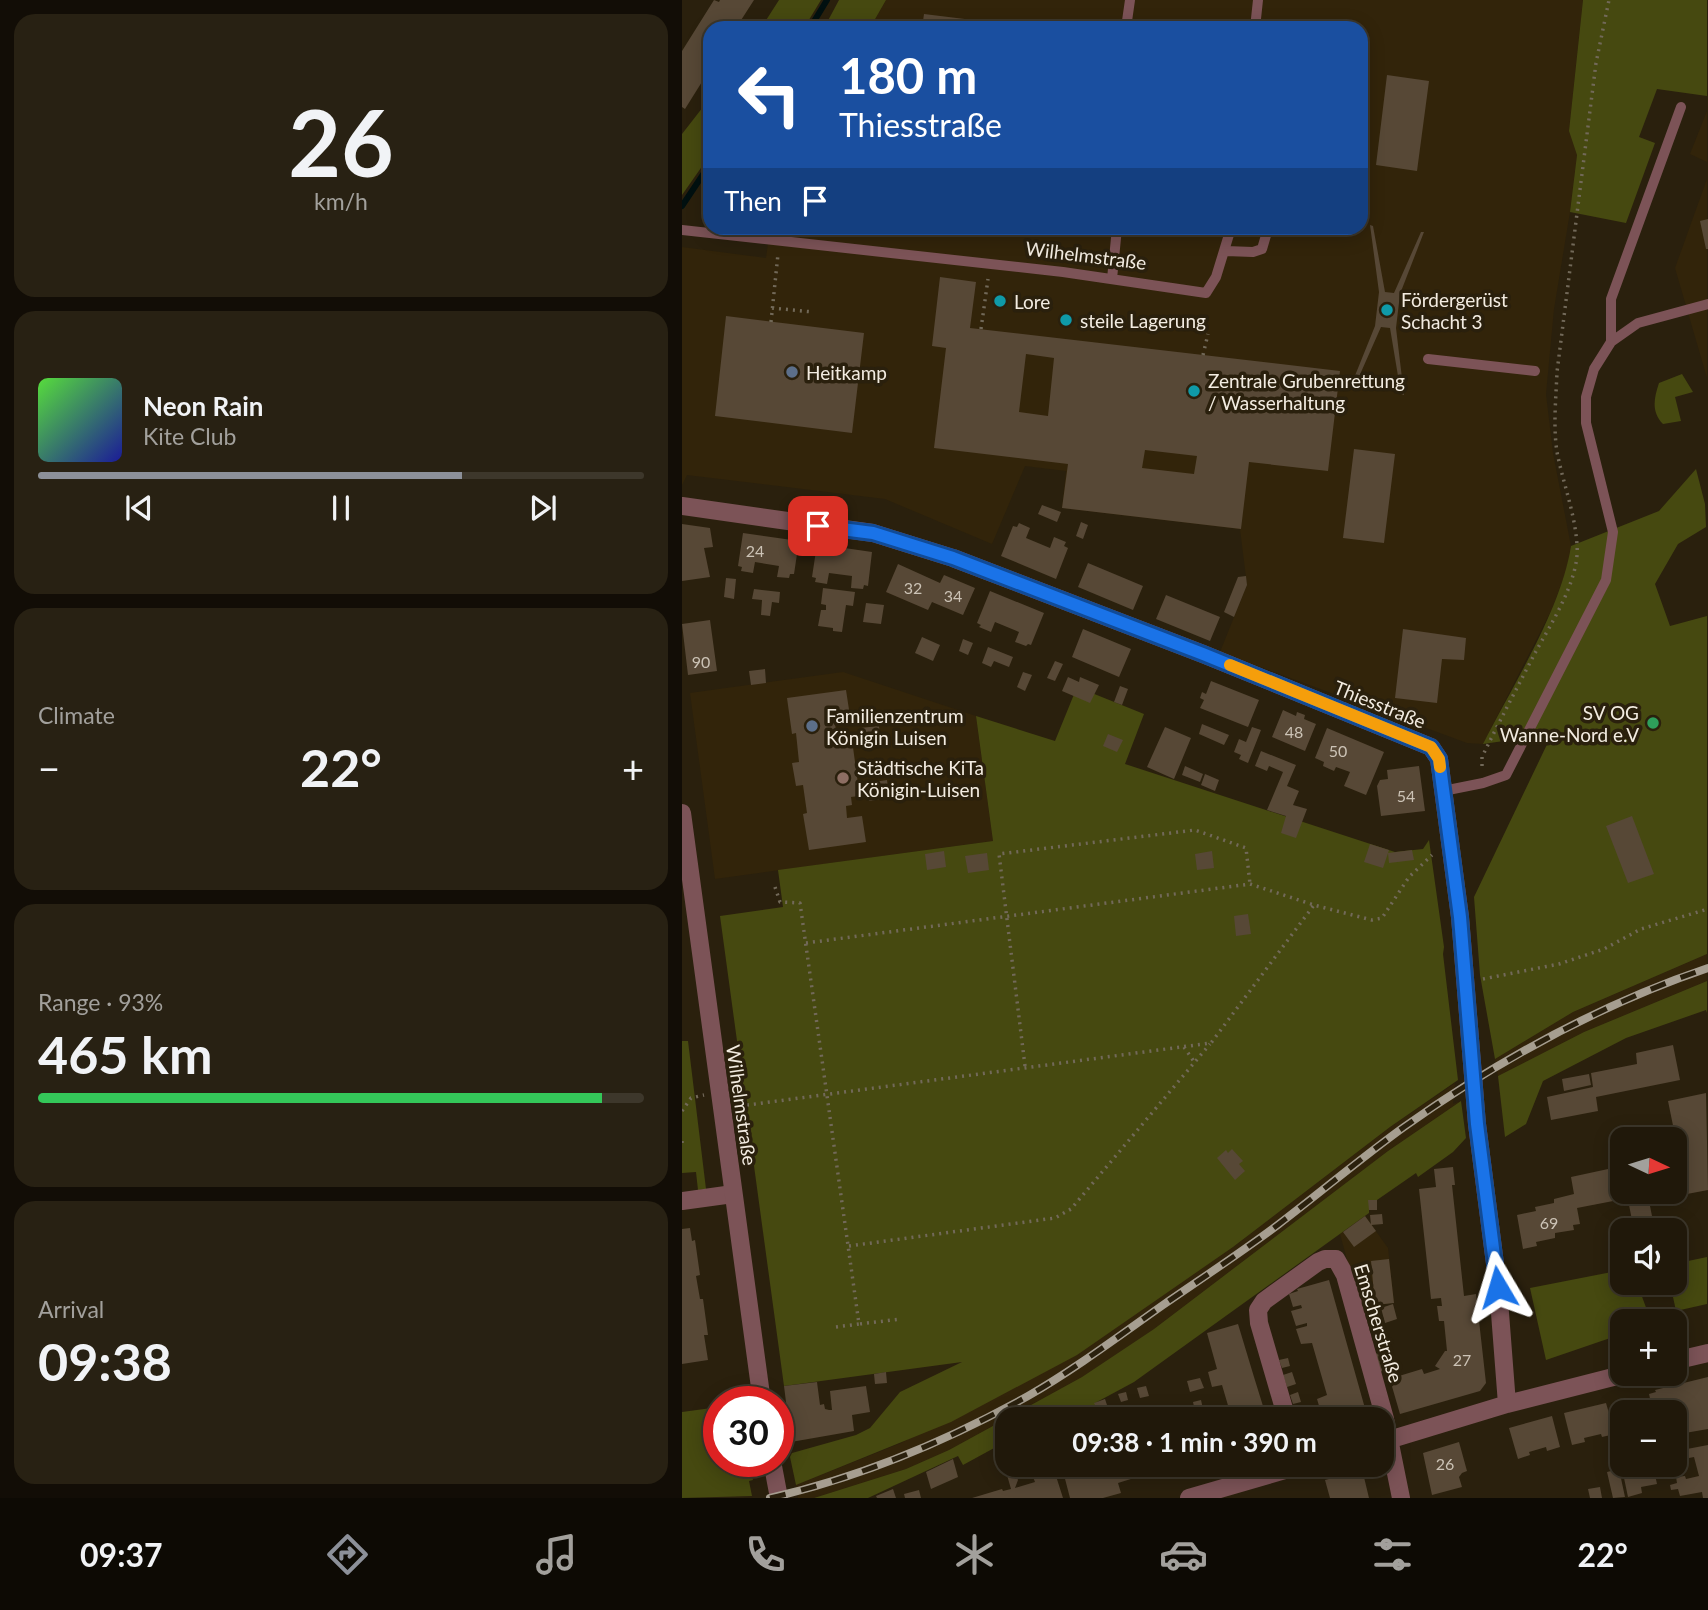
<!DOCTYPE html>
<html lang="en">
<head>
<meta charset="utf-8">
<style>
  :root { --surface:#20180a; --page:#282113; --text:#f1f3f6; --muted:#a2a09c; --line:#3d372b; --accent:#8c9099 }
  body { margin:0; font-family:Lato,sans-serif; background:var(--page); color:var(--text); height:100vh; display:flex; flex-direction:column; font-size:26px; white-space:nowrap }
  * { box-sizing:border-box; margin:0 }
  p { font-size:23px; color:var(--muted) }
  .icon { flex:none; width:38px; height:38px; fill:none; stroke:currentColor; stroke-width:2; stroke-linecap:round; stroke-linejoin:round }
  .map { position:relative; flex:1; overflow:hidden }
  .panel { display:flex; flex-direction:column; gap:14px; padding:14px; background:#120d06; width:682px }
  .panel>* { flex:none }
  .guide { position:absolute; left:21px; top:21px; width:665px; height:214px; border-radius:21px; box-shadow:0 4px 18px #0003,0 0 0 2px var(--line); background:#1a4fa0; color:#fff; overflow:hidden }
  .needle { width:46px; rotate:94deg }
  .tools { position:absolute; left:928px; top:1127px; display:grid; gap:14px }
  .tools a { display:grid; place-items:center; width:77px; height:77px; border-radius:14px; background:var(--surface); box-shadow:0 4px 18px #0003,0 0 0 2px var(--line); font-size:35px }
  .speed { position:absolute; left:21px; top:1386px; display:flex; gap:14px; font-size:35px; font-weight:700; text-align:center }
  .speed>* { display:grid; place-content:center; width:91px; height:91px; border-radius:50%; background:var(--surface); box-shadow:0 4px 18px #0003,0 0 0 2px var(--line); line-height:1 }
  .speed .limit { border:10px solid #d22; background:#fff; color:#111 }
  .pin { position:absolute; display:grid; place-items:center; width:60px; height:60px; color:#fff; margin:-30px; border-radius:14px; box-shadow:0 4px 10px #0006 }
  .me { position:absolute; width:77px; margin:-38px; rotate:353deg; stroke-linejoin:round; filter:drop-shadow(0 0 5px #0008) }
  .turn { display:flex; align-items:center; gap:24px; height:147px; padding:0 21px; font-size:32px }
  .turn .icon { width:91px; height:91px; stroke-width:2.5 }
  .turn b { display:block; font-size:49px; line-height:60px }
  .then { display:flex; align-items:center; height:66px; padding:0 21px; background:#0003; gap:14px; font-size:26px }
  .big { font-size:52px; font-weight:700; line-height:1.1 }
  .panel .widget { flex:1; display:flex; flex-direction:column; justify-content:center; gap:10px; min-width:0; padding:0 24px; border-radius:21px; background:var(--page) }
  .panel .dial { align-items:center; gap:0 }
  .dial b { font-size:91px; line-height:1 }
  .song { display:flex; align-items:center; gap:21px }
  .cover { width:84px; height:84px; border-radius:10px; background:linear-gradient(135deg,hsl(110 70% 55%),hsl(240 70% 35%)) }
  .played { height:7px; border-radius:4px; background:linear-gradient(90deg,var(--accent) 70%,var(--line) 70%) }
  .keys { display:flex; justify-content:space-around; direction:ltr }
  .heat { display:flex; justify-content:space-between; align-items:center; font-size:38px; direction:ltr }
  .charge { height:10px; border-radius:5px; background:linear-gradient(90deg,#34c759 93%,var(--line) 0) }
  .trip { position:absolute; left:313px; top:1407px; width:399px; height:70px; border-radius:21px; background:var(--surface); box-shadow:0 4px 18px #0003,0 0 0 2px var(--line); font-weight:700; line-height:70px; text-align:center }
  .tab-bar { display:flex; height:112px; justify-content:space-around; align-items:center; background:#0d0a04; color:var(--muted) }
  .tab-bar .icon { width:49px; height:49px }
  .tab-bar .selected { color:var(--accent) }
  .tab-bar b { font-size:32px; color:var(--text) }
  main { display:flex; flex:1; min-height:0 }
  .map>svg:first-child { display:block }
</style>
</head>
<body>
<main>
<section class="panel">
<div class="widget dial"><b>26</b><p>km/h</p></div>
<div class="widget">
<div class="song"><i class="cover"></i><div><b>Neon Rain</b><p>Kite Club</p></div></div>
<div class="played"></div>
<div class="keys"><svg class="icon" aria-label="previous" viewBox="0 0 24 24"><path d="M18 5L8 12l10 7zM5 5v14"/></svg><svg class="icon" aria-label="pause" viewBox="0 0 24 24"><path d="M8 5v14M16 5v14"/></svg><svg class="icon" aria-label="next" viewBox="0 0 24 24"><path d="M6 5l10 7-10 7zM19 5v14"/></svg></div>
</div>
<div class="widget"><p>Climate</p>
<div class="heat"><a>−</a><b class="big">22°</b><a>+</a></div>
</div>
<div class="widget"><p>Range · 93%</p><b class="big">465 km</b><div class="charge"></div></div>
<div class="widget"><p>Arrival</p><b class="big">09:38</b></div>
</section>
<div class="map">
<svg width="1026" height="1498" viewBox="0 0 1026 1498">
  <rect width="100%" height="100%" fill="#2a200d"/>
  <path fill="#32240a" d="M204 0H901L887 131 895 155 888 212 872 309 864 394 871 453 889 546 885 569 870 609 801 744 785 743 538 652 565 585 558 529 380 508 384 471 343 466 310 544 203 499 5 475 0 485V247L84 258 88 228H679V28H188Z
    M1025 111V162L1008 154Z
    M1025 179V378L993 268Z
    M161 672 294 716 311 841 33 879 8 693Z
    M1025 954V981L902 1032 816 1076 813 1059 891 1012Z
    M773 1083 771 1104 779 1101 706 1151 472 1329 400 1377 267 1450 224 1469 132 1498H116L114 1485 219 1443 511 1274 551 1247 708 1127Z
    M683 1216 706 1248 712 1303 678 1307 658 1234Z"/>
  <path fill="#464910" d="M97 0H139L122 28H79Z
    M157 0H204L188 28H142Z
    M901 0H1025V96L975 89 957 137 973 143 944 223 888 212 895 155 887 131Z
    M28 98V155L0 195V134Z
    M1000 374 1011 392 993 397 999 421 981 424C969 412 972 398 977 383Z
    M1014 469 1023 504 1024 527 996 544 973 584 988 626 1025 616V954L891 1012 813 1059 798 975 792 897 870 734 801 744C831 685 879 610 889 546L977 511Z
    M395 687 462 714 443 764 713 852 741 849 747 840 762 947 761 954 776 1080 708 1127 551 1247 395 1355 269 1422 114 1485 108 1457 110 1453 174 1435 188 1428 218 1392 280 1362 102 1386 38 916 101 907 96 870 311 841 294 716 373 741Z
    M1025 981V1013L1024 1010 944 1038 861 1081 844 1124 823 1137 816 1076 902 1032Z
    M0 1041H6L24 1189 16 1190 14 1172 0 1173Z
    M779 1101 784 1138 771 1152 736 1177 734 1173 695 1200H687V1213L452 1382 413 1403V1405L388 1419H326L325 1441 281 1465 276 1456 186 1498H132L224 1469 267 1450 400 1377 472 1329 706 1151Z
    M1025 1257V1304L994 1311 988 1283H992V1264Z
    M940 1270V1283H955L969 1321H940V1334L864 1360 848 1288Z
    M37 1407V1461H66L71 1480 67 1481 70 1496 0 1498V1412Z"/>
  <g fill="none" stroke-linecap="round" stroke-linejoin="round">
    <path stroke="#011010" stroke-width="6" d="M128 28 145 0
      M0 206 28 164"/>
  </g>
  <path fill="#574836" fill-rule="evenodd" d="M32 0 37 2 38 0H72L54 28H28V69L3 109 0 107V51Z
    M242 14 291 20V23L317 28H240Z
    M705 75 747 81 735 171 694 165Z
    M1026 219V249H1024L1018 221Z
    M688 225 691 226 703 292 712 293 739 232H742L718 294 714 328 722 395 719 394 708 328 699 327 672 388H668L693 326 697 292Z
    M258 277 294 282 288 328 658 371 646 471 567 462 559 529 380 508 386 464 252 448 264 348 250 346ZM344 354 372 358 366 416 337 412ZM463 450 515 456 512 474 460 468Z
    M44 316 182 333 170 433 33 416Z
    M672 449 713 454 702 543 661 538Z
    M360 505 379 512 375 522 356 514Z
    M399 522 406 525 401 539 394 536Z
    M337 523 348 528 344 538 368 548 372 537 384 542 382 546 386 548 374 579 319 556 331 526 335 527Z
    M0 524 28 528 31 547 22 548 28 577 0 581Z
    M61 533 117 541 112 574H108L107 578 95 577 97 566 73 562 71 573 59 571 60 567 56 566Z
    M135 544 190 552 186 586 182 585 181 589 169 588 170 576 147 573 145 584 133 582 134 578 130 577Z
    M406 563 461 586 451 610 396 587Z
    M216 564 258 583 262 575 293 588 281 615 250 602 246 610 204 592Z
    M564 576 565 585 552 617 542 612 556 577Z
    M44 578 54 579 52 599 42 597Z
    M141 588 173 592 171 606 164 605 160 632 151 631V628L136 626 139 610H144V605L139 604Z
    M72 589 98 592 97 603 90 602 88 616 79 615 80 600 70 599Z
    M308 591 362 613 349 645 346 644 344 646 333 642 337 632 313 622 309 632 297 627 299 625 295 623Z
    M484 595 538 617 528 641 474 619Z
    M184 603 202 605 199 624 181 622Z
    M28 620 35 671 6 675 0 624Z
    M401 629 449 649 437 677 390 657Z
    M721 629 784 638 782 660 760 659 755 703 713 698Z
    M240 637 258 645 251 661 233 653Z
    M281 639 291 643 286 655 277 651Z
    M306 647 331 657 327 667 312 661 309 667 300 663Z
    M373 661 381 664 373 681 365 678Z
    M83 669 84 683 69 685 67 671Z
    M341 672 350 675 343 691 335 687Z
    M386 677 397 682 398 677 417 685 408 703 380 691Z
    M529 681 577 700 566 727 518 708 522 700 518 698 520 692 524 694Z
    M438 686 446 689 440 705 432 702Z
    M164 690 168 716 152 718 154 730 159 729 160 735 179 733 178 728 197 726 199 745 180 747 179 738 170 740 177 791 186 790 185 783 205 780 207 798 187 801 186 795 169 797 170 805 164 806 165 818 180 816 184 842 127 850 121 814 125 813 121 785 114 786 110 763 117 762 114 733 110 734 105 698Z
    M601 710 614 716 615 712 623 715 622 719 634 724 623 751 590 737Z
    M520 724 547 735 542 745 517 734Z
    M483 727 509 738 492 779 465 767Z
    M570 727 579 730 566 763 557 759 559 755 552 752 557 739 564 742Z
    M645 728 702 752 684 795 662 786 668 772 654 767 652 771 641 766 642 762 633 758Z
    M426 734 441 740 435 752 421 746Z
    M579 751 614 765 605 786 617 791 611 805 625 809 614 838 599 833 604 816 585 810 601 772 587 766 585 771 573 766Z
    M503 766 521 774 518 782 500 775Z
    M737 766 743 811 699 816 695 786 698 780 706 779 705 770Z
    M523 774 537 780 533 791 519 785Z
    M950 816 972 874 946 883 924 826Z
    M688 844 707 850 701 868 682 862Z
    M730 850 732 860 707 863 706 853Z
    M262 851 264 867 245 870 243 854Z
    M530 851 532 868 515 870 513 854Z
    M305 853 307 870 286 873 283 856Z
    M566 914 569 934 554 936 552 916Z
    M991 1045 998 1080 914 1097 916 1111 869 1120 865 1097 911 1087 909 1073 955 1064 954 1053Z
    M907 1074 909 1085 882 1091 880 1079Z
    M1024 1093 1026 1190 1005 1194 986 1101Z
    M550 1149 561 1161 557 1164 563 1171 553 1180 535 1158 544 1150 546 1153Z
    M940 1166V1192H956L957 1196 895 1208 898 1224 891 1225 892 1230 873 1233V1238L854 1242 855 1246 841 1249 835 1215 854 1211 853 1207 872 1203V1199L892 1194 889 1177Z
    M771 1167 773 1185H770L782 1296 794 1294 804 1383 798 1391 718 1414 709 1383 719 1380 717 1376 740 1369 742 1374 758 1369 753 1366 763 1351H765L762 1321H757L755 1306H760L759 1298 749 1299 737 1189 754 1187 752 1169Z
    M686 1200H695V1210H687Z
    M967 1201 970 1216 950 1220 947 1205Z
    M700 1214 701 1224 689 1225 688 1215Z
    M683 1216 694 1231 672 1247 661 1232Z
    M8 1228 10 1241 13 1240 18 1275 14 1276 18 1299H21L26 1335H22L26 1360 0 1364V1229Z
    M707 1259 712 1303 693 1305 689 1261Z
    M647 1280 652 1298 686 1419H652L650 1413 640 1416 635 1399 645 1395 630 1343 619 1344 614 1329 625 1326V1323L614 1326 609 1311 620 1308 619 1305 611 1307 607 1294 616 1291 615 1289Z
    M711 1304 715 1319 703 1323 699 1308Z
    M556 1324 572 1377 585 1419H550L540 1385 530 1387 526 1372 535 1369 525 1333Z
    M708 1350 713 1368 697 1372 692 1354Z
    M606 1358 608 1366 600 1368 597 1360Z
    M204 1372 205 1383 193 1384 192 1374Z
    M610 1372 614 1384 605 1387 601 1375Z
    M1026 1377V1429L1003 1433 1001 1424 1007 1423 1006 1413 1002 1410 995 1415 992 1412H971L967 1394 974 1392 973 1390Z
    M518 1378 522 1388 508 1392 505 1381Z
    M135 1382 138 1405 142 1404 143 1409 147 1410H150L148 1391 184 1386 188 1412 170 1415 172 1431 109 1442 102 1386Z
    M464 1386 467 1396 458 1398 455 1388Z
    M444 1392 446 1400 439 1402 436 1394Z
    M616 1392 619 1402 611 1404 608 1395Z
    M423 1399 426 1408 416 1411 412 1403Z
    M519 1400 521 1409 513 1411 511 1402Z
    M924 1403 933 1434 920 1437 919 1434 902 1438 903 1442 890 1445 882 1413Z
    M621 1407 625 1419H615L613 1410Z
    M870 1416 878 1447 865 1451 864 1447 847 1452 848 1455 836 1459 827 1428Z
    M777 1442 785 1471 780 1473 777 1477 780 1487 750 1495 741 1453Z
    M1026 1445V1498H1021L1020 1492 998 1496 996 1489 989 1490 988 1485 995 1483 994 1477 1003 1476 1004 1479 1017 1476 1012 1457 1007 1458 1005 1449Z
    M271 1459 276 1477 249 1489 244 1472Z
    M407 1465H494L436 1483 439 1493 421 1498H388L382 1475 407 1467Z
    M940 1465H954L956 1473 941 1475Z
    M937 1469 943 1497 931 1498 925 1472Z
    M972 1470 975 1484 959 1487 960 1493 946 1497 942 1478Z
    M677 1471 681 1473 687 1498H648L643 1480Z
    M333 1473 336 1480 333 1488 353 1482 351 1477 365 1473 366 1478 374 1476 381 1498H290L320 1489 321 1491 329 1489 325 1475Z
    M918 1487 920 1498H908L906 1489Z
    M211 1489 214 1498H195L194 1496Z
    M237 1490 239 1498H223L222 1494Z"/>
  <g fill="none" stroke-linecap="round" stroke-linejoin="round">
    <path stroke="#726959" stroke-width="3.5" stroke-dasharray="2 5" stroke-linecap="butt" d="M90 308 131 312
      M89 322 96 254
      M299 329 306 279
      M521 355 526 334
      M800 766V757C817 722 835 688 853 653 869 624 898 579 895 545 893 513 881 483 875 452 871 426 874 398 875 372L914 63 927 0
      M93 887 98 902 118 903 177 1324 219 1319
      M124 943 568 884 632 905 690 920 700 918 727 877 750 855
      M801 979 877 964 922 949 959 929 1026 909
      M502 1047 513 1063
      M343 1066 317 854 513 830 564 848 568 884
      M58 1106 529 1043 632 905
      M0 1111 9 1098 22 1095
      M0 1141V1145
      M167 1246 373 1218 389 1209 528 1044
      M154 1327 177 1324"/>
    <path stroke="#7c5357" stroke-width="10" d="M444 28 448 0
      M573 28 576 0
      M0 230 381 272 524 293 534 277 549 228
      M544 251 571 252 580 249 585 232
      M430 279 435 228
      M929 342V299L999 107
      M746 359 853 371
      M761 791 801 783 824 775 924 580 931 532 904 423V397L912 369 929 342 956 323 1026 304"/>
    <path stroke="#7c5357" stroke-width="18" d="M0 506 191 533 271 558 521 654 749 747 757 759 778 917 795 1124 816 1287 825 1404
      M0 1201 51 1194
      M992 1361 1026 1353
      M605 1419 577 1323 576 1310 582 1301 636 1262 643 1259H654L663 1275 703 1419 719 1498
      M700 1442 825 1404 943 1374
      M507 1498 620 1465"/>
    <path stroke="#7c5357" stroke-width="18" d="M0 813 80 1402
      M90 1461 97 1498"/>
    <defs>
      <path id="rail" d="M88 1498C179 1477 265 1441 346 1396 393 1369 437 1336 481 1305 520 1278 560 1252 597 1224 639 1192 679 1158 722 1127 814 1062 919 1004 1026 968"/>
    </defs>
    <use href="#rail" stroke="#a69e90" stroke-width="8"/>
    <use href="#rail" stroke="#2a200d" stroke-width="5" stroke-dasharray="16" stroke-linecap="butt"/>
  </g>
  <g fill="none" stroke-linecap="round" stroke-linejoin="round">
    <defs>
      <path id="route" d="M136 526 191 533 271 558 521 654 749 747 757 759 778 917 795 1124 816 1287"/>
    </defs>
    <use href="#route" stroke="#114b97" stroke-width="18"/>
    <use href="#route" stroke="#1a73e8" stroke-width="12"/>
    <path stroke="#f59e0b" stroke-width="12" d="M548 665 749 747 757 759 758 767"/>
  </g>
  <g fill="#0f9aa8" stroke="#2a200d" stroke-width="2.5">
    <circle cx="318" cy="301" r="7"/>
    <circle cx="705" cy="310" r="7"/>
    <circle cx="384" cy="320" r="7"/>
    <circle cx="512" cy="391" r="7"/>
  </g>
  <g fill="#5c6f8a" stroke="#2a200d" stroke-width="2.5">
    <circle cx="110" cy="372" r="7"/>
    <circle cx="130" cy="726" r="7"/>
  </g>
  <circle fill="#2e9e5b" stroke="#2a200d" stroke-width="2.5" cx="971" cy="723" r="7"/>
  <circle fill="#8d6e63" stroke="#2a200d" stroke-width="2.5" cx="161" cy="778" r="7"/>
  <g text-anchor="middle" dominant-baseline="central" stroke-width="7" stroke-linejoin="round" paint-order="stroke">
    <g font-size="16" fill="#ccc3b6">
      <text x="73" y="550">24</text>
      <text x="231" y="587">32</text>
      <text x="271" y="595">34</text>
      <text x="19" y="661">90</text>
      <text x="612" y="731">48</text>
      <text x="656" y="750">50</text>
      <text x="724" y="795">54</text>
      <text x="867" y="1222">69</text>
      <text x="780" y="1359">27</text>
      <text x="763" y="1463">26</text>
    </g>
    <g font-size="19" fill="#f3ece1" stroke="#2a200d">
      <text transform="translate(404 255) rotate(7)">Wilhelmstraße</text>
      <text transform="translate(698 704) rotate(22)">Thiesstraße</text>
      <text transform="translate(60 1105) rotate(82)">Wilhelmstraße</text>
      <text transform="translate(697 1323) rotate(73)">Emscherstraße</text>
    </g>
    <g font-size="19" fill="#f3ece1" stroke="#2a200d" text-anchor="start">
      <text x="719" y="299">Fördergerüst<tspan x="719" dy="22">Schacht 3</tspan></text>
      <text x="332" y="301">Lore</text>
      <text x="398" y="320">steile Lagerung</text>
      <text x="124" y="372">Heitkamp</text>
      <text x="526" y="380">Zentrale Grubenrettung<tspan x="526" dy="22">/ Wasserhaltung</tspan></text>
      <text x="957" y="712" text-anchor="end">SV OG<tspan x="957" dy="22">Wanne-Nord e.V</tspan></text>
      <text x="144" y="715">Familienzentrum<tspan x="144" dy="22">Königin Luisen</tspan></text>
      <text x="175" y="767">Städtische KiTa<tspan x="175" dy="22">Königin-Luisen</tspan></text>
    </g>
  </g>
</svg>
<div class="tools">
<a><svg class="needle" viewBox="-14 -14 28 28"><path d="M0-13l5 13h-10z" fill="#e53935"/><path d="M0 13l5-13h-10z" fill="#a2a09c"/></svg></a>
<a><svg class="icon" aria-label="sound" viewBox="0 0 24 24"><path d="M4 9h4l5-4v14l-5-4H4zM17 9q2 3 0 6"/></svg></a>
<a>+</a>
<a>−</a>
</div>
<div class="speed"><div class="limit">30</div></div>
<div class="pin" style="left:136px;top:526px;background:#d93025"><svg class="icon" aria-label="arrive" viewBox="0 0 24 24"><path d="M6 21V4h12l-3 4 3 4H6"/></svg></div>
<svg class="me" style="left:816px;top:1287px" viewBox="-20 -20 40 40"><path d="M0-17L14 15 0 8-14 15z" fill="#1a73e8" stroke="#fff" stroke-width="4"/></svg>
<div class="trip">09:38 · 1 min · 390 m</div>
<div class="guide">
<div class="turn"><svg class="icon" aria-label="left" viewBox="0 0 24 24"><path d="M17 20v-9H6M10 6l-5 5 5 5"/></svg><div><b>180 m</b>Thiesstraße</div></div>
<div class="then">Then<svg class="icon" aria-label="arrive" viewBox="0 0 24 24"><path d="M6 21V4h12l-3 4 3 4H6"/></svg></div>
</div>
</div>
</main>
<nav class="tab-bar">
<b>09:37</b>
<svg class="icon selected" aria-label="directions" viewBox="0 0 24 24"><path d="M12 3l9 9-9 9-9-9zM9 14v-3h6M13 9l2 2-2 2"/></svg>
<svg class="icon" aria-label="music" viewBox="0 0 24 24"><path d="M9 18V5l10-2v13"/><circle cx="6" cy="18" r="3"/><circle cx="16" cy="16" r="3"/></svg>
<svg class="icon" aria-label="phone" viewBox="0 0 24 24"><path d="M5 4h4l2 5-3 2q2 4 5 5l2-3 5 2v4C11 20 4 13 5 4z"/></svg>
<svg class="icon" aria-label="climate" viewBox="0 0 24 24"><path d="M12 3v18M4 7l16 10M4 17L20 7"/></svg>
<svg class="icon" aria-label="car" viewBox="0 0 24 24"><path d="M5 17H2v-5l4-1 3-4h7l3 4 3 1v5h-3M9 17h6M6 11h13"/><circle cx="7" cy="17" r="2"/><circle cx="17" cy="17" r="2"/></svg>
<svg class="icon" aria-label="filters" viewBox="0 0 24 24"><path d="M4 7h16M4 17h16"/><circle cx="9" cy="7" r="2"/><circle cx="15" cy="17" r="2"/></svg>
<b>22°</b>
</nav>
</body>
</html>
